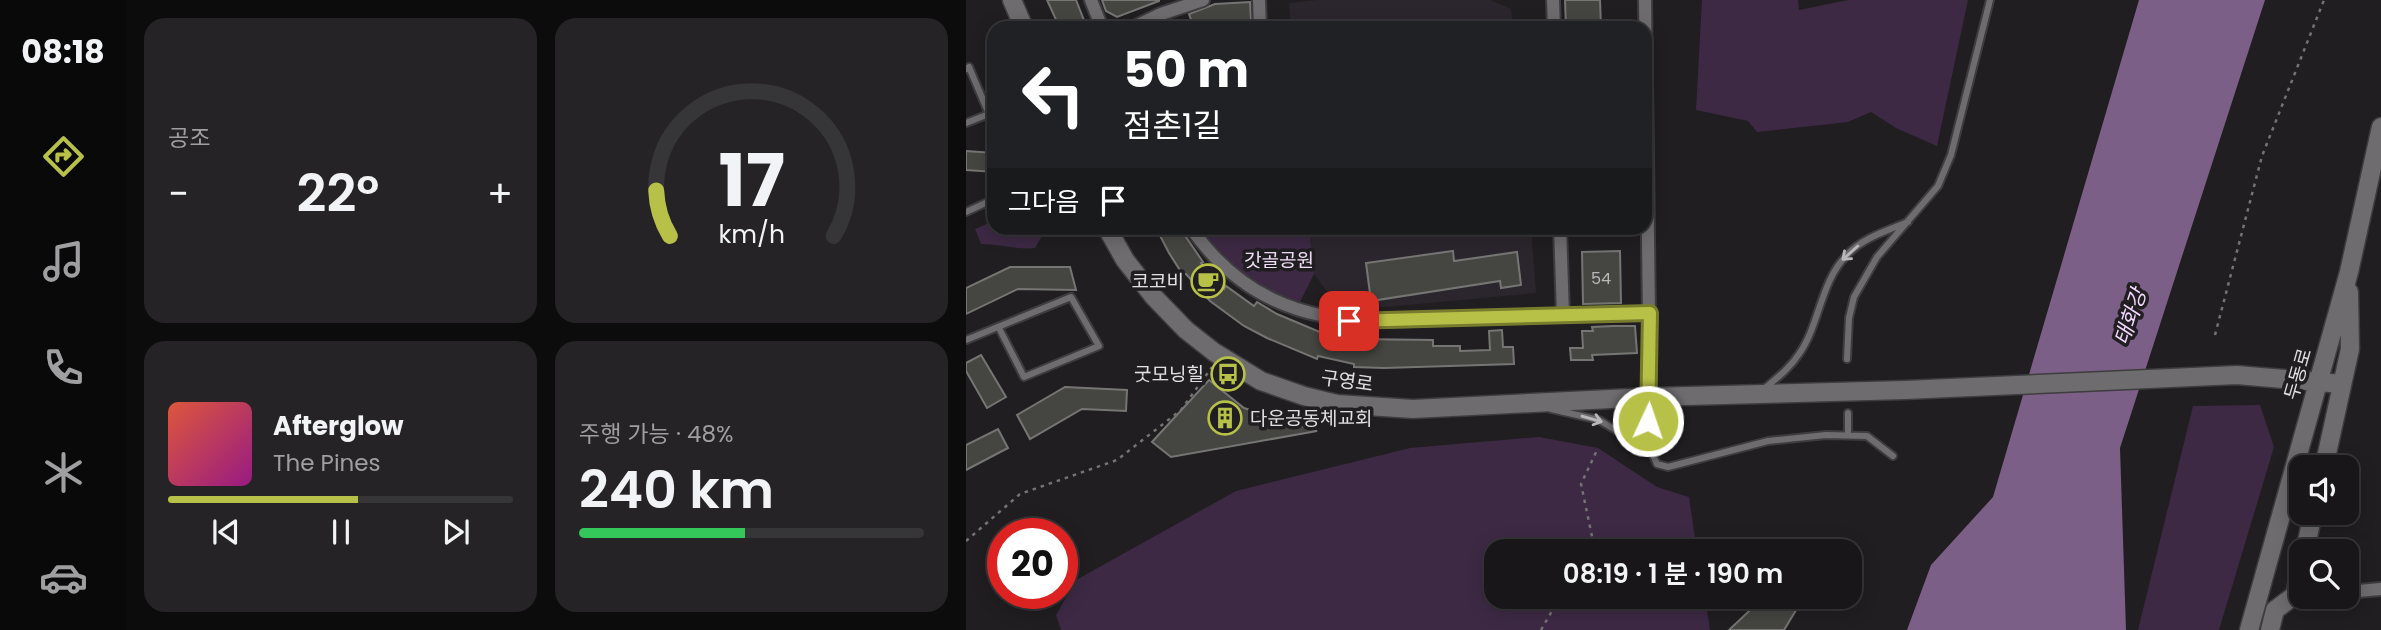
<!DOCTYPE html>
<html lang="ko">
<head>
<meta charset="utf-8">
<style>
  :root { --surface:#181618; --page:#252325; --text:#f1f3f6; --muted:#9f9fa2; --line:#363537; --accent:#b8c147 }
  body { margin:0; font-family:Poppins,"Noto Sans KR",sans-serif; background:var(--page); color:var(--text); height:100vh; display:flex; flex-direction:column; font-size:26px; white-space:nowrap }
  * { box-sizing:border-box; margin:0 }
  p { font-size:23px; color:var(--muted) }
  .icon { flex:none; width:38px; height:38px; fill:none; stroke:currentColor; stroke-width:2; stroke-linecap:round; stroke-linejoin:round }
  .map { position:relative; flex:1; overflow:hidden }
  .drawer { display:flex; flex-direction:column; gap:18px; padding:18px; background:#0d0c0d; width:840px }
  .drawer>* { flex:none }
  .top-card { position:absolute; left:21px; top:21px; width:665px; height:214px; border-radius:21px; box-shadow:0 4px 18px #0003,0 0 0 2px var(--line); background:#202124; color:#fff; overflow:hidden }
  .tools { position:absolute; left:1323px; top:455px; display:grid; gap:14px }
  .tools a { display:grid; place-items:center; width:70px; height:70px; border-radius:14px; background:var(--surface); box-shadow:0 4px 18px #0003,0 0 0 2px var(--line); font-size:35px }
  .speed { position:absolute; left:21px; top:518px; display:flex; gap:14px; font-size:35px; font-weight:700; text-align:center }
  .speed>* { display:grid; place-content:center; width:91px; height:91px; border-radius:50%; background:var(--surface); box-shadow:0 4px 18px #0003,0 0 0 2px var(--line); line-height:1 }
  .speed .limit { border:10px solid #d22; background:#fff; color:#111 }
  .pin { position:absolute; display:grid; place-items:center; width:60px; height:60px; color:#fff; margin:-30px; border-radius:14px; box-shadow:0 4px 10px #0006 }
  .me { position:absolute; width:77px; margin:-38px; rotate:3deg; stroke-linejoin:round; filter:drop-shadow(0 0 5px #0008) }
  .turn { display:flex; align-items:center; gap:24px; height:147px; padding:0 21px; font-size:32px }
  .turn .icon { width:91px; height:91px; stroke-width:2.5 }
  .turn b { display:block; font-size:49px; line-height:60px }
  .then { display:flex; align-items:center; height:66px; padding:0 21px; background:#0003; gap:14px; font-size:26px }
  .big { font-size:52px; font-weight:600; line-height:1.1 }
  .drawer .card { flex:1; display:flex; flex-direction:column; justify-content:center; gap:10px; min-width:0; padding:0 24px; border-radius:21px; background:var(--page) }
  .drawer .dial { align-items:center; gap:0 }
  .dial svg { height:182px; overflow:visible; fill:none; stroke:var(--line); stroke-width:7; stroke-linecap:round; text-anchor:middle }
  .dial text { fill:var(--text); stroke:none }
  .song { display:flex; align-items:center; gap:21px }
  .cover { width:84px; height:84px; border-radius:10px; background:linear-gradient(135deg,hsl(10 70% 55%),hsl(310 70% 35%)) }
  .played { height:7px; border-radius:4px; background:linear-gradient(90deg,var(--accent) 55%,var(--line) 55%) }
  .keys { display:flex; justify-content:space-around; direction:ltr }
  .heat { display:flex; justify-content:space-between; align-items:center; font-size:38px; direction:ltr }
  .charge { height:10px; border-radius:5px; background:linear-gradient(90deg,#34c759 48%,var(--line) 0) }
  .drawer .tiles { flex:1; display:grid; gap:18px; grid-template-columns:repeat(2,1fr) }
  .trip { position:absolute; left:518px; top:539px; width:378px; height:70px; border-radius:21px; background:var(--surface); box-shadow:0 4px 18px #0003,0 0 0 2px var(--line); font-weight:600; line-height:70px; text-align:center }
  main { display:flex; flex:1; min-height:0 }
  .tab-bar { display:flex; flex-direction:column; width:126px; justify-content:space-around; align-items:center; background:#0a090a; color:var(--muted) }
  .tab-bar .icon { width:49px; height:49px }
  .tab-bar .current { color:var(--accent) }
  .tab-bar b { font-size:32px; color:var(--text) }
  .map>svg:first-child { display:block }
</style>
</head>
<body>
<main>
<nav class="tab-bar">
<b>08:18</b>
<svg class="icon current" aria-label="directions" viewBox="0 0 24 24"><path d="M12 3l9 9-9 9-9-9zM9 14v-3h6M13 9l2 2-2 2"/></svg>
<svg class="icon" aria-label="music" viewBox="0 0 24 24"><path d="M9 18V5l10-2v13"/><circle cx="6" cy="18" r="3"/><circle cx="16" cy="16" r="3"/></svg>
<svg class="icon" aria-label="phone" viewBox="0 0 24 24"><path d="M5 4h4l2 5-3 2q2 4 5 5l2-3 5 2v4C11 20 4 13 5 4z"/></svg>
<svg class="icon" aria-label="climate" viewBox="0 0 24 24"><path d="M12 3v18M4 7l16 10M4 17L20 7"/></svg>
<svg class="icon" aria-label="car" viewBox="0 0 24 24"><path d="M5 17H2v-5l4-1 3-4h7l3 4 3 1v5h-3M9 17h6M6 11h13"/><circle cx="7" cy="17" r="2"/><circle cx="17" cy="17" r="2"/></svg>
</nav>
<section class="drawer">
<div class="tiles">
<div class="card"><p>공조</p>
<div class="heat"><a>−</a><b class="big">22°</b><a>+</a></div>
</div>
<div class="card dial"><svg viewBox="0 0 100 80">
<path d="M14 69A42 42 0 1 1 86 69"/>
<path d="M14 69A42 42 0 0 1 8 49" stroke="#b8c147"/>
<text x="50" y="56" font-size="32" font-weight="700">17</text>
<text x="50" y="72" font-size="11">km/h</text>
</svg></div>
<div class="card">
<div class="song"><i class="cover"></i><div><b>Afterglow</b><p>The Pines</p></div></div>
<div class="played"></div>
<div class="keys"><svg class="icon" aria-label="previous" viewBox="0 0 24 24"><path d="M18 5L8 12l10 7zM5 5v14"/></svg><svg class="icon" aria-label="pause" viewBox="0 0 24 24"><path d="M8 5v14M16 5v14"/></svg><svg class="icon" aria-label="next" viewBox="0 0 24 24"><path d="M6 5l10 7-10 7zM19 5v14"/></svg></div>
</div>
<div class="card"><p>주행 가능 · 48%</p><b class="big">240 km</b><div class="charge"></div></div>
</div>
</section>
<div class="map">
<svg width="1415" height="630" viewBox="0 0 1415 630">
  <rect width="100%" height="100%" fill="#201e20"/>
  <path fill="#2b262d" d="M351 0H524L545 9 547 28H325L323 3Z
    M343 228H565L570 293 376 311 348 274Z"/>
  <path fill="#3d2944" d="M736 0H832L833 10 882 0H1002L971 146 930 128 905 112 882 122 791 132 782 121 730 110Z
    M28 221V228H79L80 229 69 248C51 250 33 244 15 244L9 229Z
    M234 228H343L348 274 334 302 292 287 254 254Z
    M1294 405 1308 447 1253 630H1172L1227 406Z
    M573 437 632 448 691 487 723 497 731 551H530V597H739L744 630H95L90 615 110 580 270 491 444 448Z"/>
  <path fill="#7c5f86" d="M1173 0H1299L1154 448 1160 630H941L965 565 1027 497Z"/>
  <path fill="#454542" stroke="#757673" stroke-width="2" d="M81 0H110L121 28H98L95 20 91 22Z
    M136 0H193V1L151 17 140 11Z
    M599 0H634L635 28H600Z
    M284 2 285 21 252 22 228 28 223 14 249 4Z
    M0 151 28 153V172L0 170Z
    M190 228H216L220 237 237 262 235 263 258 289 260 286 288 306 291 302 311 314 361 335 359 340 388 347 389 339 467 340V346H494V351L524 350 523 331 536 330 537 347H547L548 364 418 368 388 367V364L352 356 351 359 301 338 278 326 244 301 220 274 217 275 203 253Z
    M487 251 488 261 551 252 555 285 535 288 534 281 405 301 400 263Z
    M654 251 655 303 617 304 616 252Z
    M44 267H104L110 290 52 289 0 314V288Z
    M647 326H669L671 353 626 355 627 360H605L604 348H617L616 331H627L626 327Z
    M15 355 40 397 21 408 0 371V363Z
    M243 380 278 408 351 431 205 457 186 442Z
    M99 387 161 390 160 411 116 409 64 439 51 415Z
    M32 429 42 448 0 470V445Z
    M798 597H838L818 630H763Z"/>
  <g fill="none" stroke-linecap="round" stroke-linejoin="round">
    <defs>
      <path id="lane" d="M0 69 3 67 23 114 0 123
        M0 212 28 199
        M0 340 105 297 133 346 58 377 33 328
        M881 359 883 318 888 297 911 257 972 186 985 155 1024 0
        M798 389C811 378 824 368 833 354 854 324 854 283 880 256 896 238 920 231 942 222
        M684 400C682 423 680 443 691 464L702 467 802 441 860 435 901 436 927 456
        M585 409 633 420 684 451
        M882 413V435"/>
      <path id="street" d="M125 0 136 28
        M293 0 294 28
        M587 0 588 28
        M679 0 684 397
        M166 28 195 14 237 0
        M225 228C272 295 334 321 415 321L684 313
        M594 228 597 314
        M1381 592 1415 589"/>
      <path id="secondary" d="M46 0 58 28
        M141 228 159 260 188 297 220 330 248 352 295 381 338 396 371 404 447 409 684 397 939 390 1271 375 1376 384
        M1358 467 1384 349 1383 292
        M1339 551 1347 513
        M1283 630 1383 272 1415 127
        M1304 630 1309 610 1329 595 1335 566"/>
    </defs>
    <use href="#lane" stroke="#3d3c3e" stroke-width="10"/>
    <use href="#street" stroke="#3d3c3e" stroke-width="16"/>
    <use href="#secondary" stroke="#3d3c3e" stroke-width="21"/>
    <path stroke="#747274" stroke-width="2.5" stroke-dasharray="3.5 5" stroke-linecap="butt" d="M1249 335 1296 156 1358 0
      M0 541 54 494 151 460 215 410 246 367
      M620 551 627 541 615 484 632 448
      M575 630 594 597"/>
    <use href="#lane" stroke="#6e6c6f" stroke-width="6"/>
    <use href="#street" stroke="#6e6c6f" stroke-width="12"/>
    <use href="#secondary" stroke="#6e6c6f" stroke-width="18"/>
  </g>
  <defs><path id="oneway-shaft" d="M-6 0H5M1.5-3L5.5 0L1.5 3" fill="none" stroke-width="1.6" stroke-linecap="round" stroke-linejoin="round" transform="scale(1.75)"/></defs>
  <g stroke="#b8b7b9">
    <use href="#oneway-shaft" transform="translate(884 253) rotate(138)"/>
    <use href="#oneway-shaft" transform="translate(626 419) rotate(16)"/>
  </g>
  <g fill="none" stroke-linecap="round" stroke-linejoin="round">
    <defs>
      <path id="route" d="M383 321 684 313 682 421"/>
    </defs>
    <use href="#route" stroke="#787d2e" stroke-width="18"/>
    <use href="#route" stroke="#b8c147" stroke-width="12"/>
  </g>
  <defs>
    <symbol id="cafe-ring" viewBox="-11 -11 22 22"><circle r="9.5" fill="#201e20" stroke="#b8c147" stroke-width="1.5"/><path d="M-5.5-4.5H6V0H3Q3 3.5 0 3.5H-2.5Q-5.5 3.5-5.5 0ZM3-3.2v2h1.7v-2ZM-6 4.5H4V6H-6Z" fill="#b8c147"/></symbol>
    <symbol id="bus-ring" viewBox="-11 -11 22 22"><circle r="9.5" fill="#201e20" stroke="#b8c147" stroke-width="1.5"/><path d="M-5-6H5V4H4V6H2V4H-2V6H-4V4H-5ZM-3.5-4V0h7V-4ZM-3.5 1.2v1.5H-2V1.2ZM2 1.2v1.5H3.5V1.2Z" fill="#b8c147"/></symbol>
    <symbol id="building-ring" viewBox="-11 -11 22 22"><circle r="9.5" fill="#201e20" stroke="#b8c147" stroke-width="1.5"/><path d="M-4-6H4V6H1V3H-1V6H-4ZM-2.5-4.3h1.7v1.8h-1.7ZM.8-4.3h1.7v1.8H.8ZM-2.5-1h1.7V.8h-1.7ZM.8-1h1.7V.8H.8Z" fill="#b8c147"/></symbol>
  </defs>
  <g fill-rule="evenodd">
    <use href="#cafe-ring" x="223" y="262" width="38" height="38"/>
    <use href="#bus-ring" x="243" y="355" width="38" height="38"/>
    <use href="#building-ring" x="240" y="399" width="38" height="38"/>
  </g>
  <g text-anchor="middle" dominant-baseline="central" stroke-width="7" stroke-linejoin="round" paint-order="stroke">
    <g font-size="16" fill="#b9b8b9">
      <text x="635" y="278">54</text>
    </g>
    <g font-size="19" fill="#f0ddf6" stroke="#201e20">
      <text x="313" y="260">갓골공원</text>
    </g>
    <g font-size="19" fill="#e0dfe1" stroke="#201e20" text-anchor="end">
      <text x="218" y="281">코코비</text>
      <text x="238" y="374">굿모닝힐</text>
      <text x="284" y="418" text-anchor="start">다운공동체교회</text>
    </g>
    <g font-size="19" fill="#e0dfe1" stroke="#201e20">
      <text transform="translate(1332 374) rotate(-74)">두동로</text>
      <text transform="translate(381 381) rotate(8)">구영로</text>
    </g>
    <g font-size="21" font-style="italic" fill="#f4d8fe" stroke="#201e20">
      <text transform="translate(1164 317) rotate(-71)">태화강</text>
    </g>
  </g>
</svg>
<div class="tools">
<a><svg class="icon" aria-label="sound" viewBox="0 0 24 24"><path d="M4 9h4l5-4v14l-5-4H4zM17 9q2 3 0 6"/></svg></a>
<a><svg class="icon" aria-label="search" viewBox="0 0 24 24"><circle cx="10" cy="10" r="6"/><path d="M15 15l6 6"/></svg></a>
</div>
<div class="speed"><div class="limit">20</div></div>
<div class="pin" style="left:383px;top:321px;background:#d93025"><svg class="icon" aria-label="arrive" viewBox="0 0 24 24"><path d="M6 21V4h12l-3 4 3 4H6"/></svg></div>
<svg class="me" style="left:682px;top:421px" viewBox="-20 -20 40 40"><circle r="17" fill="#b8c147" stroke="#fff" stroke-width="3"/><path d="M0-11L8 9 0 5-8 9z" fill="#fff"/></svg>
<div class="trip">08:19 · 1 분 · 190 m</div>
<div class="top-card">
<div class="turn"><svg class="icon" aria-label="left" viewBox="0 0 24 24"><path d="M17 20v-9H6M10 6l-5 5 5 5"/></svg><div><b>50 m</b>점촌1길</div></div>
<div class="then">그다음<svg class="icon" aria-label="arrive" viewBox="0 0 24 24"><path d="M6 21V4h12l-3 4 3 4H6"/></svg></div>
</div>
</div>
</main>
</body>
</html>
